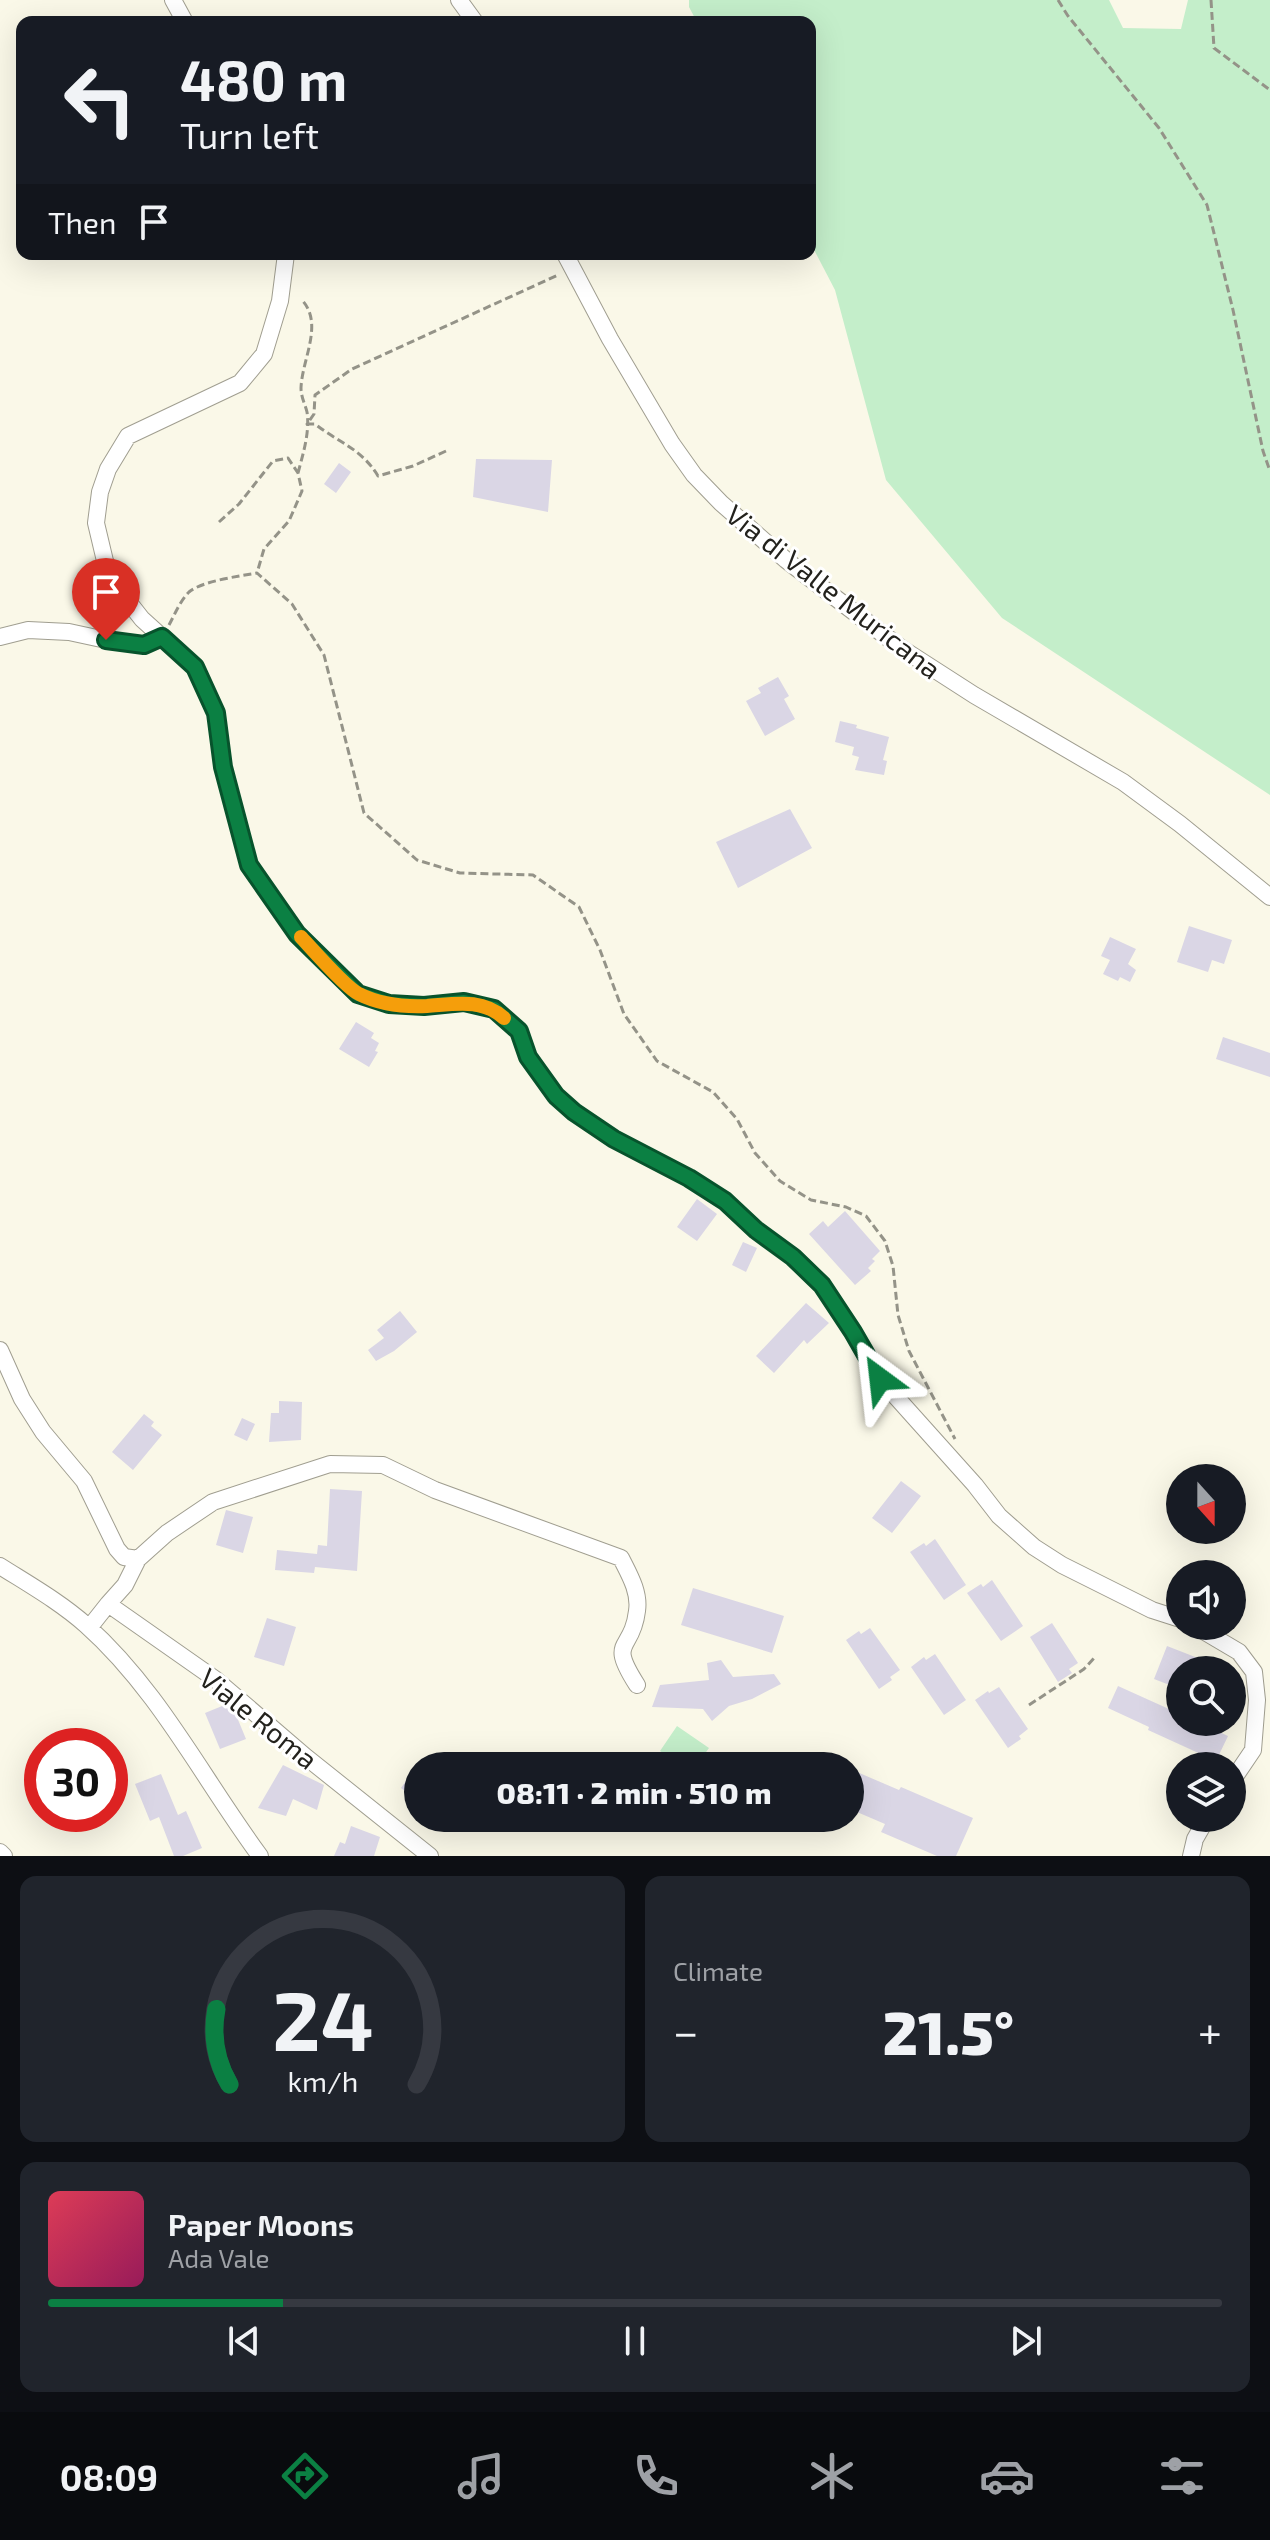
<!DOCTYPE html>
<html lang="en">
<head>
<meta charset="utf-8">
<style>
  :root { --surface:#171b24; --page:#20242c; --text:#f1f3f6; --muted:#9ea1a6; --line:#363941; --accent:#0b8043 }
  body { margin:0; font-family:"Exo 2",sans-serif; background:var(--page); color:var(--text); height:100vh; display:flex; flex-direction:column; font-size:30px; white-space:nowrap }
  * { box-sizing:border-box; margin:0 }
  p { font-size:26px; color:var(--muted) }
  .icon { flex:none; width:44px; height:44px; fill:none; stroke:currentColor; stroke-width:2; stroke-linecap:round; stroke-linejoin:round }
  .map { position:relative; height:1856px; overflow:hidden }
  .side { display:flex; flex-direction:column; gap:20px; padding:20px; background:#0d0f14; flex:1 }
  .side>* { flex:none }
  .top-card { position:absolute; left:16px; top:16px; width:800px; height:244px; border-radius:16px; box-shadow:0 8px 32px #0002; background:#171b24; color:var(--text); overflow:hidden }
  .needle { width:52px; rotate:159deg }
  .tools { position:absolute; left:1166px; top:1464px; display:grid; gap:16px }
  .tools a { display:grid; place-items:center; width:80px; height:80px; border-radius:50%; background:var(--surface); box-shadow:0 8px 32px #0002; font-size:40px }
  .speed { position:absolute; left:24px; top:1728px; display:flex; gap:16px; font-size:40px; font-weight:700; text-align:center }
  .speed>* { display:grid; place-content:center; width:104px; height:104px; border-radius:50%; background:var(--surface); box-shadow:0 8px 32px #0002; line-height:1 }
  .speed .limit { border:12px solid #d22; background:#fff; color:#111 }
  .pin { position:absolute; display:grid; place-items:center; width:68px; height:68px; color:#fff; margin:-82px -34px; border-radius:50% 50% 50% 0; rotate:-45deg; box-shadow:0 0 8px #0007 }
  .pin .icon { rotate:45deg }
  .me { position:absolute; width:88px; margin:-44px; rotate:330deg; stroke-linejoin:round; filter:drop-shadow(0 0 6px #0008) }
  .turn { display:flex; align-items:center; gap:28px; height:168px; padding:0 32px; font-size:36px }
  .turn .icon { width:104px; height:104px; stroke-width:2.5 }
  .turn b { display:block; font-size:56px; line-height:68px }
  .then { display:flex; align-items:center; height:76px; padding:0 32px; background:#0003; gap:16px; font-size:30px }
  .big { font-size:60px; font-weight:800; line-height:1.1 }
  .side .card { flex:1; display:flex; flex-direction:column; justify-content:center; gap:12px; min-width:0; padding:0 28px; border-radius:16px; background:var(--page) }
  .side .dial { align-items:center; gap:0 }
  .dial svg { height:208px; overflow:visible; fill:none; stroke:var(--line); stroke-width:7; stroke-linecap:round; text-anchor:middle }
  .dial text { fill:var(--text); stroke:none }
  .song { display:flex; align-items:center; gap:24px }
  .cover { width:96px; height:96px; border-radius:12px; background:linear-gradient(135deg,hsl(350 70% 55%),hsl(330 70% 35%)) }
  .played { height:8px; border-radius:4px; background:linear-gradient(90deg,var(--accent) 20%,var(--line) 20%) }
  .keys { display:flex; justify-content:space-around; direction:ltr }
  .heat { display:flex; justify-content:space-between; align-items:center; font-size:44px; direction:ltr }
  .side .tiles { flex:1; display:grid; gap:20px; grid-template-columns:1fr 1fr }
  .card:last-child { grid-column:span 2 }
  .trip { position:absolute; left:404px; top:1752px; width:460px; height:80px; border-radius:40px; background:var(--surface); box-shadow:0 8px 32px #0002; font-weight:800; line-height:80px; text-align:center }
  .tab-bar { display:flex; height:128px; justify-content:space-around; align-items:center; background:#090b0e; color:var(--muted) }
  .tab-bar .icon { width:56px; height:56px }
  .tab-bar .selected { color:var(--accent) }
  .tab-bar b { font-size:36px; color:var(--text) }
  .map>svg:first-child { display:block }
</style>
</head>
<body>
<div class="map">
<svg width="1270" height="1856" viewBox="0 0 1270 1856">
  <rect width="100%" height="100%" fill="#faf8e8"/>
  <path fill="#c4eeca" d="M689 0H1109L1123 28 1181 29 1188 0H1270V795L1002 618 886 480 835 290 810 242V22H697L689 7Z
    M677 1726 709 1748 696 1766H682L660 1751Z"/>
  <path fill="#dad6e5" d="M476 459 552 460 548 512 473 497Z
    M339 463 351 472 336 493 324 484Z
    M778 677 789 696 784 699 795 719 765 736 746 701 761 693 758 688Z
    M840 721 857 725 856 728 889 737 883 760 887 761 884 775 855 770 859 757 852 755 854 747 835 742Z
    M790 809 812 848 738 888 716 842Z
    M1189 926 1232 940 1224 964 1212 960 1208 972 1177 962Z
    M1110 937 1136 949 1128 964 1136 970 1130 982 1120 977 1118 981 1103 974 1110 960 1101 956Z
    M356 1022 374 1033 371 1038 379 1043 375 1051 378 1052 369 1067 339 1049Z
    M1223 1037 1270 1053V1077L1216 1059Z
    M697 1199 717 1214 697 1241 677 1227Z
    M845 1211 880 1251 872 1259 875 1261 868 1268 871 1271 855 1285 809 1234 823 1221 828 1227Z
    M743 1242 757 1248 746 1272 732 1265Z
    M806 1303 829 1323 807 1344 804 1340 774 1373 756 1356Z
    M400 1311 417 1332 394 1351 376 1361 368 1350 384 1338 377 1330Z
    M279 1401 302 1402 301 1440 269 1442 271 1413H279Z
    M144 1414 154 1422 151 1426 162 1435 133 1470 112 1452Z
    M242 1418 255 1424 247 1441 234 1435Z
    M901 1481 921 1496 892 1533 872 1518Z
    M330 1489 362 1491 357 1571 315 1567 314 1573 275 1570 277 1550 317 1554 318 1545 327 1546Z
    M226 1510 253 1517 243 1553 216 1545Z
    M935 1539 966 1585 944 1600 910 1552 924 1543 926 1546Z
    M992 1580 1023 1626 1001 1641 967 1593 981 1584 983 1587Z
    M693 1588 784 1616 772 1653 681 1625Z
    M267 1618 296 1627 284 1666 254 1657Z
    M1052 1623 1078 1663 1069 1669 1072 1673 1058 1682 1030 1637Z
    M870 1628 900 1670 890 1677 892 1680 879 1689 846 1640 859 1631 861 1634Z
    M1167 1646 1226 1669V1670H1180V1689L1154 1679Z
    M935 1654 966 1700 944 1715 911 1667 924 1657 926 1660Z
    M721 1660 733 1677 774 1674 781 1684 752 1699 729 1706 712 1721 703 1709 652 1707 660 1685 709 1680 707 1663Z
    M1118 1686 1180 1714V1722H1198L1228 1736 1216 1761 1148 1730 1149 1727 1108 1708Z
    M999 1687 1028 1729 1019 1736 1021 1739 1008 1748 975 1700 988 1691 989 1693Z
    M227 1704 234 1710 246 1739 220 1749 205 1713Z
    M418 1764V1801L401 1788Z
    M283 1765 324 1785 317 1810 293 1799 286 1816 258 1808Z
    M850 1769 899 1790 901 1787 973 1818 956 1856H937L881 1832 885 1824 850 1809Z
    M161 1774 178 1815 186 1811 202 1848 183 1856H174L159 1817 150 1821 135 1784Z
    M351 1826 380 1837 374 1856H334L340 1842 345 1844Z"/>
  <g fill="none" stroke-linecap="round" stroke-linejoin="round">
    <defs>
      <path id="minor" d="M173 0 185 22
        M459 0 475 22
        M286 254 280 301 264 354 240 383 128 436 108 469 100 492 96 523 105 561 120 591 142 619 195 667 216 713 223 767 249 865 297 934 358 994 389 1004 424 1006 464 1002 494 1009 519 1031 528 1057 556 1096 574 1112 614 1139 689 1178 725 1201 756 1230 793 1257 822 1285 853 1332 880 1379 975 1485 999 1516 1034 1547 1062 1565 1152 1610 1180 1619
        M565 254 610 339 672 444 694 475 721 503 786 560 901 648 974 695 1123 782 1180 824 1270 897
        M0 637 28 630 69 632 106 640 144 645 162 637
        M0 1350 22 1399 43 1432 84 1481 117 1549 124 1557 138 1559
        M0 1566C30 1585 60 1602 86 1625 159 1690 203 1779 260 1856
        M108 1604 125 1585 138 1559 167 1533 213 1502 330 1464 383 1465 435 1490 621 1558C629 1574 640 1592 637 1611 632 1653 607 1638 637 1685
        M1195 1626 1239 1652 1254 1672 1257 1700 1253 1750 1232 1781
        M89 1628 108 1604 215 1679 306 1757 430 1856
        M0 1852 4 1856
        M1191 1856 1195 1839 1207 1818"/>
    </defs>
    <use href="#minor" stroke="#a09e90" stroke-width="18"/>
    <path stroke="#949388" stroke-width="3" stroke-dasharray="8 4" stroke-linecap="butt" d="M1058 0 1068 16 1159 128 1207 205 1233 310 1263 451 1270 471
      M1211 0 1214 48 1270 90
      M446 451 413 466 378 476C361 448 339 443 315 424H307L314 414 315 395 352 369 558 275
      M298 473C303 454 310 432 307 412 305 404 301 397 301 388 302 359 324 324 302 300
      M219 522 239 504 273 461 288 458 298 473 302 491 289 521 264 549 257 573
      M169 625C175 614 180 601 189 592 202 581 240 576 257 573L292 604 324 655 364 813 417 860 460 873 533 875 579 907 600 950 624 1014 657 1061 713 1092 737 1119 755 1153 780 1181 811 1200 846 1207 866 1216 885 1241 893 1266 898 1315 909 1351 955 1439
      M1029 1705 1084 1669 1096 1656"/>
    <use href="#minor" stroke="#fff" stroke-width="16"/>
  </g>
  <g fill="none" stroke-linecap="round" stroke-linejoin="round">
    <defs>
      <path id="route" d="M106 640 144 645 162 637 195 667 216 713 223 767 249 865 297 934 358 994 389 1004 424 1006 464 1002 494 1009 519 1031 528 1057 556 1096 574 1112 614 1139 689 1178 725 1201 756 1230 793 1257 822 1285 853 1332 880 1379"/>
    </defs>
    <use href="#route" stroke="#07532c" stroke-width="20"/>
    <use href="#route" stroke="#0b8043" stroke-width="14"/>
    <path stroke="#f59e0b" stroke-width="14" d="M301 937C313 950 346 988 359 994 379 1004 405 1007 427 1006 455 1004 482 998 504 1018"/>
  </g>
  <g text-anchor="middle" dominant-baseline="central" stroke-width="6" stroke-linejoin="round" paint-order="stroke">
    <g font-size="28" fill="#23221d" stroke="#fff">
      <text transform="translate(834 591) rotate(38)">Via di Valle Muricana</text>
      <text transform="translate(259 1718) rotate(39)">Viale Roma</text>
    </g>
  </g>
</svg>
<div class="tools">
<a><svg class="needle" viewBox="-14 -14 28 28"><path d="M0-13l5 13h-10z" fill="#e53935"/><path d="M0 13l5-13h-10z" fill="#9ea1a6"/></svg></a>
<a><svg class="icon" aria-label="sound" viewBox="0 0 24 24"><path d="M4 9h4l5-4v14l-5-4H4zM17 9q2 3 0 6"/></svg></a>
<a><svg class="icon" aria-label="search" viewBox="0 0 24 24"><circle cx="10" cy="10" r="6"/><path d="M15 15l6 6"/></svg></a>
<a><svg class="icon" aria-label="layers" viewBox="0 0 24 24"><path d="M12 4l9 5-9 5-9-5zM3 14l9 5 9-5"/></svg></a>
</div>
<div class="speed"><div class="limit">30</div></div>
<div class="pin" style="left:106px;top:640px;background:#d93025"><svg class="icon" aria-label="arrive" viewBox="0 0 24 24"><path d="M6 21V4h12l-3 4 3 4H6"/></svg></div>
<svg class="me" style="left:880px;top:1379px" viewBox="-20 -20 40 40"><path d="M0-17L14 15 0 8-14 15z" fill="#0b8043" stroke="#fff" stroke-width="4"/></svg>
<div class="trip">08:11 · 2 min · 510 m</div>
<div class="top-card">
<div class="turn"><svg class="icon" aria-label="left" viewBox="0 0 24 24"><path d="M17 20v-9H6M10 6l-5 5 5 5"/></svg><div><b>480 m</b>Turn left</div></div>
<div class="then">Then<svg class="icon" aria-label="arrive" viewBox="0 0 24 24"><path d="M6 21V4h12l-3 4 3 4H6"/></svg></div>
</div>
</div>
<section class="side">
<div class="tiles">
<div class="card dial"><svg viewBox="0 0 100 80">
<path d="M14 69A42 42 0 1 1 86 69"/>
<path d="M14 69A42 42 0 0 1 9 40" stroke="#0b8043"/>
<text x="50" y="56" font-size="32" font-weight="700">24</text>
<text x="50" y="72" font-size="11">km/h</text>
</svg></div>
<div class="card"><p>Climate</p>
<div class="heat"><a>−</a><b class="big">21.5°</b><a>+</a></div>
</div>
<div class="card">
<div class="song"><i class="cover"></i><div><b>Paper Moons</b><p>Ada Vale</p></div></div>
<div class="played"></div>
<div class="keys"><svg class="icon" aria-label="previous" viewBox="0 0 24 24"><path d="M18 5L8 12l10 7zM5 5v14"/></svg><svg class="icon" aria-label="pause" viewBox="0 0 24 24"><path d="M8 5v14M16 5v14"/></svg><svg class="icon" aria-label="next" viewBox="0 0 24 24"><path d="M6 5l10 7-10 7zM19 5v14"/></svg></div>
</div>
</div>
</section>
<nav class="tab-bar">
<b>08:09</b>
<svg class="icon selected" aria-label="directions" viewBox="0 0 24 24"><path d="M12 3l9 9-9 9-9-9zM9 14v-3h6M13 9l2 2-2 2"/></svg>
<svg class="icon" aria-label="music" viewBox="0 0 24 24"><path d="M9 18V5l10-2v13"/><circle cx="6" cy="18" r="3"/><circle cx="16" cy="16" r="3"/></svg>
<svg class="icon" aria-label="phone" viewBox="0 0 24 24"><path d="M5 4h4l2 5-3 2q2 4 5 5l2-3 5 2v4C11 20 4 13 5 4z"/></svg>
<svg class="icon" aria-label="climate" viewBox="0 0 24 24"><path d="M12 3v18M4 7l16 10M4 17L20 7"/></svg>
<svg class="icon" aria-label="car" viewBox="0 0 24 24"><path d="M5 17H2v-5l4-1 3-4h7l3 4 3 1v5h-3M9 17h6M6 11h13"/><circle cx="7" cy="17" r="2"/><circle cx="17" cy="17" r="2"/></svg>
<svg class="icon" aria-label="filters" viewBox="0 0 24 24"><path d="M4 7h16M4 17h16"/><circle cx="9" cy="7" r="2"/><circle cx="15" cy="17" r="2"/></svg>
</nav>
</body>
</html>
